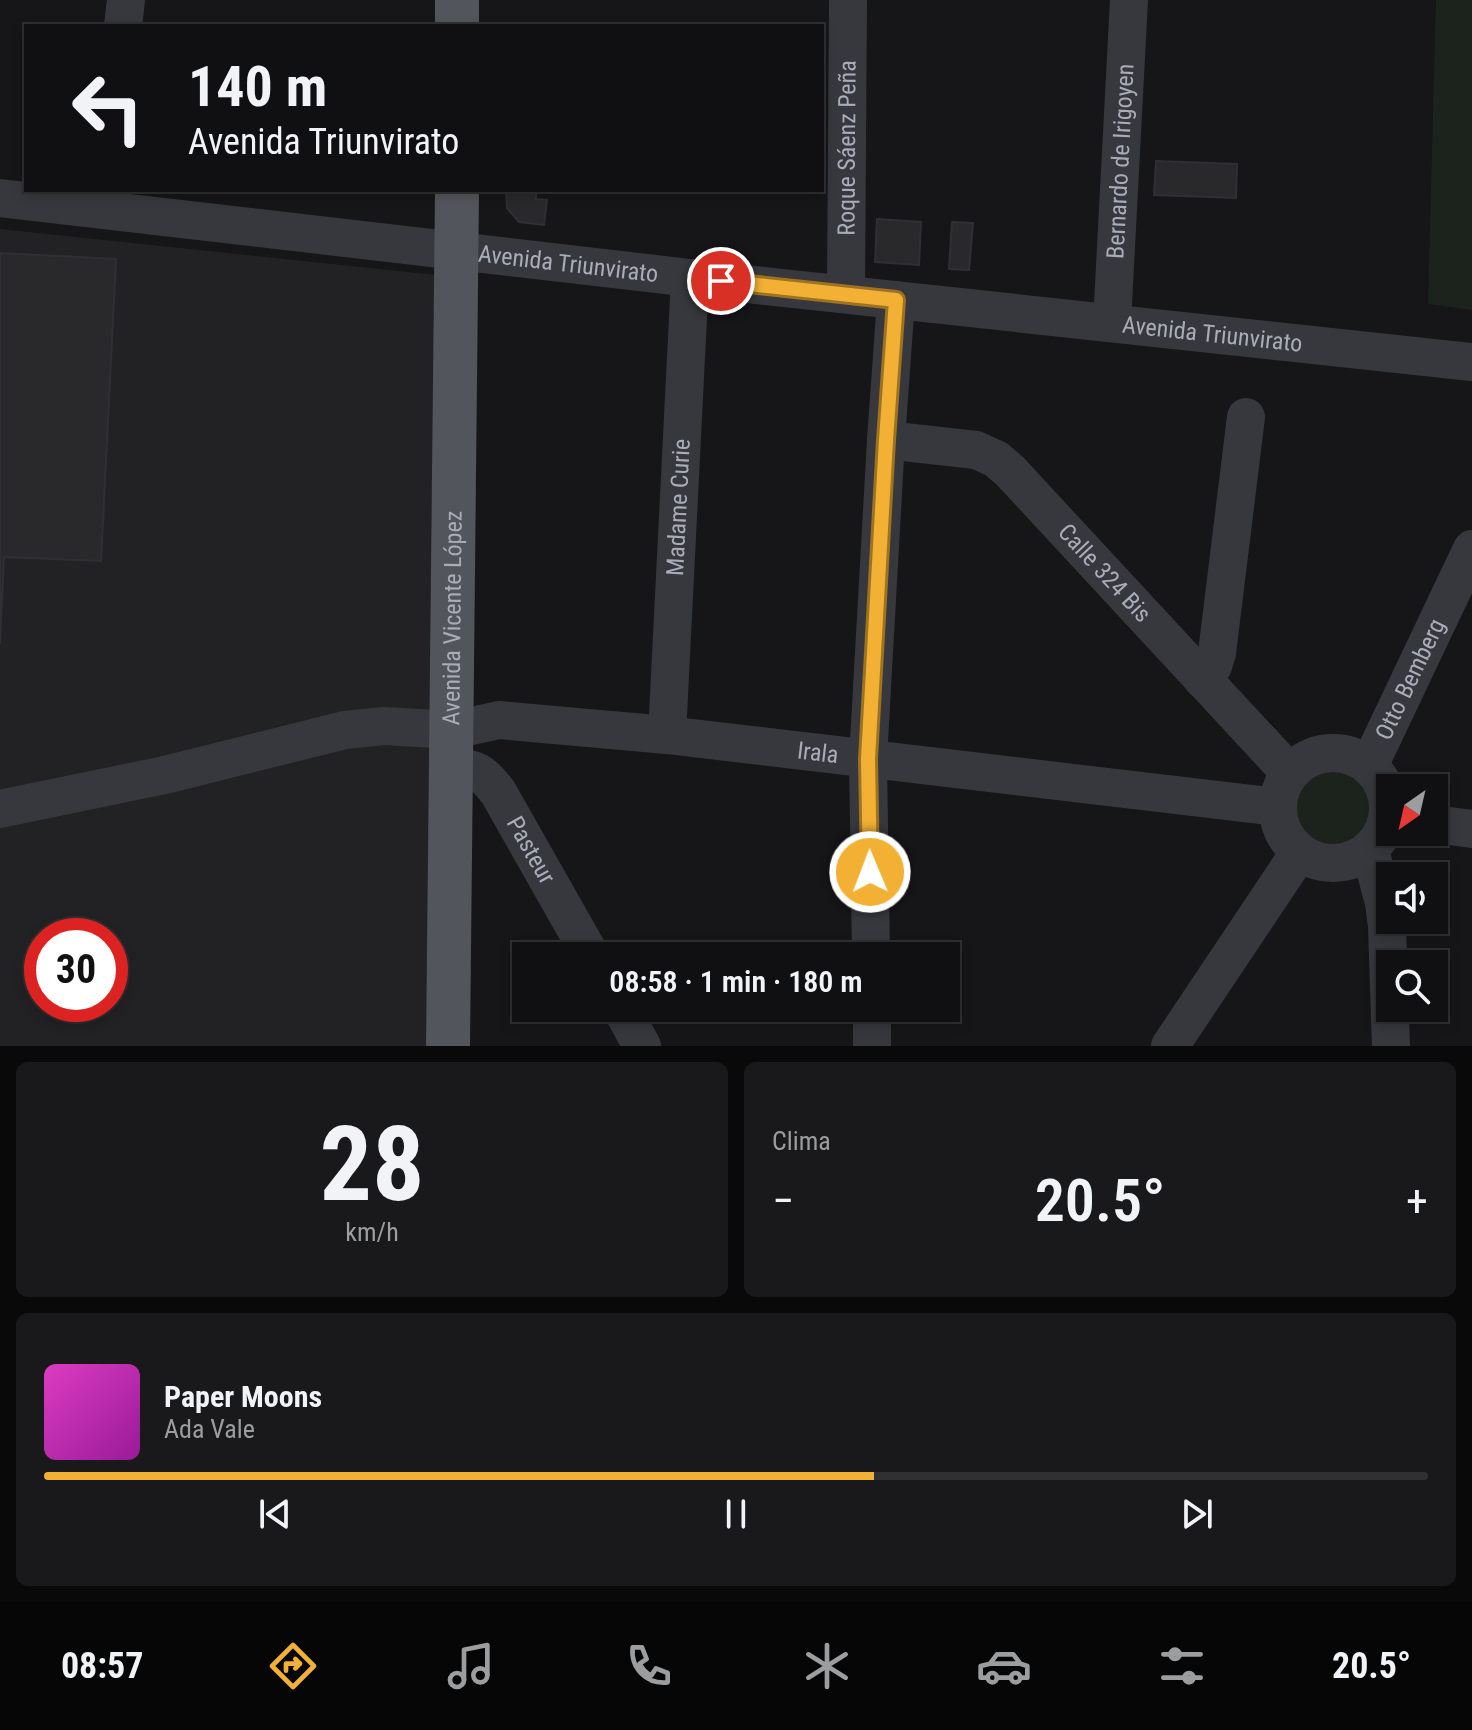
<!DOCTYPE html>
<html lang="es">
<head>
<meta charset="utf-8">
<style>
  :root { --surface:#101012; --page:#19191b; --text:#f1f3f6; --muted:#9c9d9f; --line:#303032; --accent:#f2b134 }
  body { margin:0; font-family:"Roboto Condensed",sans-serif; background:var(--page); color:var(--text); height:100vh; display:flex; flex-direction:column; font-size:30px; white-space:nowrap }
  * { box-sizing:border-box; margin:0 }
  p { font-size:26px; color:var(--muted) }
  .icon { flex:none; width:44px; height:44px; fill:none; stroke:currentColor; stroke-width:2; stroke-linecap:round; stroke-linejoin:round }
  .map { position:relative; height:1046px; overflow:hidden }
  .side { display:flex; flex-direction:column; gap:16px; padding:16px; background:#09090a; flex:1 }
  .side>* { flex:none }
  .hud { position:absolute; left:24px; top:24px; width:800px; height:168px; border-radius:0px; box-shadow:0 4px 12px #0003,0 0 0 2px var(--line); background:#101012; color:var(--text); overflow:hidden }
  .needle { width:52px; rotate:214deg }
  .controls { position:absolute; left:1376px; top:774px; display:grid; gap:16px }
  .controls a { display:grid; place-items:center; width:72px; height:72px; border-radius:0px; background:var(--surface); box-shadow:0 4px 12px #0003,0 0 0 2px var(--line); font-size:40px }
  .speed { position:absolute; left:24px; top:918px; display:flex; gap:16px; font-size:40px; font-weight:700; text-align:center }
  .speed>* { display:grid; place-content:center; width:104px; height:104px; border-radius:50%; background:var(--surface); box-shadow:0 4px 12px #0003,0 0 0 2px var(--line); line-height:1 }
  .speed .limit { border:12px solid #d22; background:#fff; color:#111 }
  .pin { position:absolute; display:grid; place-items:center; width:68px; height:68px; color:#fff; margin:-34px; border:4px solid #fff; border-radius:50%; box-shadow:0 2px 8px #0007 }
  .me { position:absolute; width:88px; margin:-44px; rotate:359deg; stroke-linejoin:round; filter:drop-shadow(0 0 6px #0008) }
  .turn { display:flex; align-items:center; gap:28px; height:168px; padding:0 32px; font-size:36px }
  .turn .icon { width:104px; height:104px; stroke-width:2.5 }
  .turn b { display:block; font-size:56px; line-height:68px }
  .big { font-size:60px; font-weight:600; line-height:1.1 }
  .side .card { flex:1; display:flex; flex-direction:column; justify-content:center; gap:12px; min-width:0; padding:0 28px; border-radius:12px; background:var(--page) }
  .side .dial { align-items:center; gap:0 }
  .dial b { font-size:104px; line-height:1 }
  .song { display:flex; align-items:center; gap:24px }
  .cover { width:96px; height:96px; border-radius:12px; background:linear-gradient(135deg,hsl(310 70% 55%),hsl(300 70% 35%)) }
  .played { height:8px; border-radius:4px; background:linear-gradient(90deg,var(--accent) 60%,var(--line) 60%) }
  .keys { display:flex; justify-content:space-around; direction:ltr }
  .heat { display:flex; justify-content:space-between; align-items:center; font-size:44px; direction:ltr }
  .side .tiles { flex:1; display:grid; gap:16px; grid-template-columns:1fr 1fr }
  .card:last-child { grid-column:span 2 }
  .trip { position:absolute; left:512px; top:942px; width:448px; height:80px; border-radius:0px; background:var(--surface); box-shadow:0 4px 12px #0003,0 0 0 2px var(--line); font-weight:600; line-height:80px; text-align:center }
  .menu { display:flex; height:128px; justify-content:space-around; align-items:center; background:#060607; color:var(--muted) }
  .menu .icon { width:56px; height:56px }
  .menu .current { color:var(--accent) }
  .menu b { font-size:36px; color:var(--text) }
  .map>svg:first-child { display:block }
</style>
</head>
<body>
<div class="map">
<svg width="1472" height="1046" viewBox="0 0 1472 1046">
  <rect width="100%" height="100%" fill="#161618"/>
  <path fill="#222225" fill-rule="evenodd" d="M0 229 446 276 432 1046H0ZM42 936H110V1004H42Z"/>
  <path fill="#1c231d" d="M1436 0H1472V310L1428 304Z
    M1288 809a45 45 0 1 1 90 0a45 45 0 1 1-90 0Z"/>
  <path fill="#29292c" stroke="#303034" stroke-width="2" d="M1156 161 1237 164 1236 198 1154 195Z
    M506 190 536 193V199L547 200 544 225 519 222 507 208Z
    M877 219 921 222 919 265 875 262Z
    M952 222 973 223 969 270 949 269Z
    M0 253 116 259 101 561 4 557 0 644Z"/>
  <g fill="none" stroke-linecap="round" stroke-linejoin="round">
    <g stroke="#37383d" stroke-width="38">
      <path d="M123 26 126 0"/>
      <path id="s1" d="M0 198 690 278 1472 362"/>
      <path id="s2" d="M846 294 848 0"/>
      <path id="s3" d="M1112 323 1129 0"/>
      <path id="s4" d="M886 440 976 450 996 459 1010 471 1289 772"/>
      <path d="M1203 680 1213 666 1217 653 1246 417"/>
      <path id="s5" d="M667 735 690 278"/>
      <circle cx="1333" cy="808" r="55"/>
      <path id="s6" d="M452 766C479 770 481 771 498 792L591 956"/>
      <path id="s7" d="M1369 766 1472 549"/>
      <path id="s8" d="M0 809 165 775 345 730 384 726 453 730 499 720 667 735 1277 807"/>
      <path d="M1434 824 1472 829"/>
      <path d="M1370 850 1384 903 1387 926 1391 1046"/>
      <path d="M871 956 868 759 886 440 896 300"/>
      <path d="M621 1008 642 1046"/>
      <path d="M872 1008V1046"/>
      <path d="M1170 1046 1299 853"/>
    </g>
    <g stroke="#53555c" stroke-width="44">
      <path d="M457 26V0"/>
      <path id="s9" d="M448 1046 457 190"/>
    </g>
  </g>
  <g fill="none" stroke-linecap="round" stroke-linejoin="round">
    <defs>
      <path id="route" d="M721 281 896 300 886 440 868 759 870 872"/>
    </defs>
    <use href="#route" stroke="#9d7322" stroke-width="20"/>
    <use href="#route" stroke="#f2b134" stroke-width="14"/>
  </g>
  <g text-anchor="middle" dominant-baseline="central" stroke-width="8" stroke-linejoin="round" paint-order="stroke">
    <g font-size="24" fill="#a8adb8" stroke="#111113">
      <text stroke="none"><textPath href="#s2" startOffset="146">Roque Sáenz Peña</textPath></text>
      <text stroke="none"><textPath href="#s3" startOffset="162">Bernardo de Irigoyen</textPath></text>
      <text stroke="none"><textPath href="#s1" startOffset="572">Avenida Triunvirato</textPath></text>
      <text stroke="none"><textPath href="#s1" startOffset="1220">Avenida Triunvirato</textPath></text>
      <text stroke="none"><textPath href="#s5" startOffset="228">Madame Curie</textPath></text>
      <text stroke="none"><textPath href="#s4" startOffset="270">Calle 324 Bis</textPath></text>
      <text stroke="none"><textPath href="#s9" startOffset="428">Avenida Vicente López</textPath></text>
      <text stroke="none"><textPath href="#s7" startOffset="96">Otto Bemberg</textPath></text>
      <text stroke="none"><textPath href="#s8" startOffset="830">Irala</textPath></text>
      <text stroke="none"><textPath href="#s6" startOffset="122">Pasteur</textPath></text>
    </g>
  </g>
</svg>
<div class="controls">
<a><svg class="needle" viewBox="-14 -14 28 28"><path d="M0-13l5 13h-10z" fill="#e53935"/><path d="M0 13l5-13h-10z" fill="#9c9d9f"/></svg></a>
<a><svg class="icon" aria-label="sound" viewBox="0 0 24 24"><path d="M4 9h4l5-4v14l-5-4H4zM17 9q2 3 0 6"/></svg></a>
<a><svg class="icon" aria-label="search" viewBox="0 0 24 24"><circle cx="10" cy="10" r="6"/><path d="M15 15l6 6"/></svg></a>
</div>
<div class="speed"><div class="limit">30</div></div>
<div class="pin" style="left:721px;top:281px;background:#d93025"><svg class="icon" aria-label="arrive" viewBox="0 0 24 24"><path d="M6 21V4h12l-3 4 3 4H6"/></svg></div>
<svg class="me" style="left:870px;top:872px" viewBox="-20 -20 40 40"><circle r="17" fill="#f2b134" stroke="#fff" stroke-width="3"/><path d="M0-11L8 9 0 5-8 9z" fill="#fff"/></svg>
<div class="trip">08:58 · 1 min · 180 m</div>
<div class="hud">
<div class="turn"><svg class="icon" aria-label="left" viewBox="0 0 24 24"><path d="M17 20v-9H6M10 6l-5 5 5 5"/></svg><div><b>140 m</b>Avenida Triunvirato</div></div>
</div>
</div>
<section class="side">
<div class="tiles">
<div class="card dial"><b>28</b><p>km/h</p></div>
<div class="card"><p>Clima</p>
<div class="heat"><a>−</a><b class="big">20.5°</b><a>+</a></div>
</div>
<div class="card">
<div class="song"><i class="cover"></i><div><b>Paper Moons</b><p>Ada Vale</p></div></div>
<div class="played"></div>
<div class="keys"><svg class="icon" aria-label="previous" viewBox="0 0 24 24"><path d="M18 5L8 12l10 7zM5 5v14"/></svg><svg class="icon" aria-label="pause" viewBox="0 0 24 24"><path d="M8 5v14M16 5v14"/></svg><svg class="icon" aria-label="next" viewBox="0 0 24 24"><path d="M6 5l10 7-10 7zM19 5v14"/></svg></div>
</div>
</div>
</section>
<nav class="menu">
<b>08:57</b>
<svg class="icon current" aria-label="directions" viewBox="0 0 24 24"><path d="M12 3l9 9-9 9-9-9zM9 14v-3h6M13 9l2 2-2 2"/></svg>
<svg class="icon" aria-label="music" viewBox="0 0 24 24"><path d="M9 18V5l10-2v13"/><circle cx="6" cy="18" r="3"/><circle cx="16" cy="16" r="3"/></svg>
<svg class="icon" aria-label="phone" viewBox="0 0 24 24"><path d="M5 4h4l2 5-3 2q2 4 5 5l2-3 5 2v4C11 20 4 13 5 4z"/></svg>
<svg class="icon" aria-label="climate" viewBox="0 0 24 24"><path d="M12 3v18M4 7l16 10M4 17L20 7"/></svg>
<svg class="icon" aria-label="car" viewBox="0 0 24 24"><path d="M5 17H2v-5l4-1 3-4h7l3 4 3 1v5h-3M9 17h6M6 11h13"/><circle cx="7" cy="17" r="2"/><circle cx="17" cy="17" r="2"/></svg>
<svg class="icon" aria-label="filters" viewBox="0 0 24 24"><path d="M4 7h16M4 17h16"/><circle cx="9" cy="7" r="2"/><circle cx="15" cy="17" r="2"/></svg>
<b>20.5°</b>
</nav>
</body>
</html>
